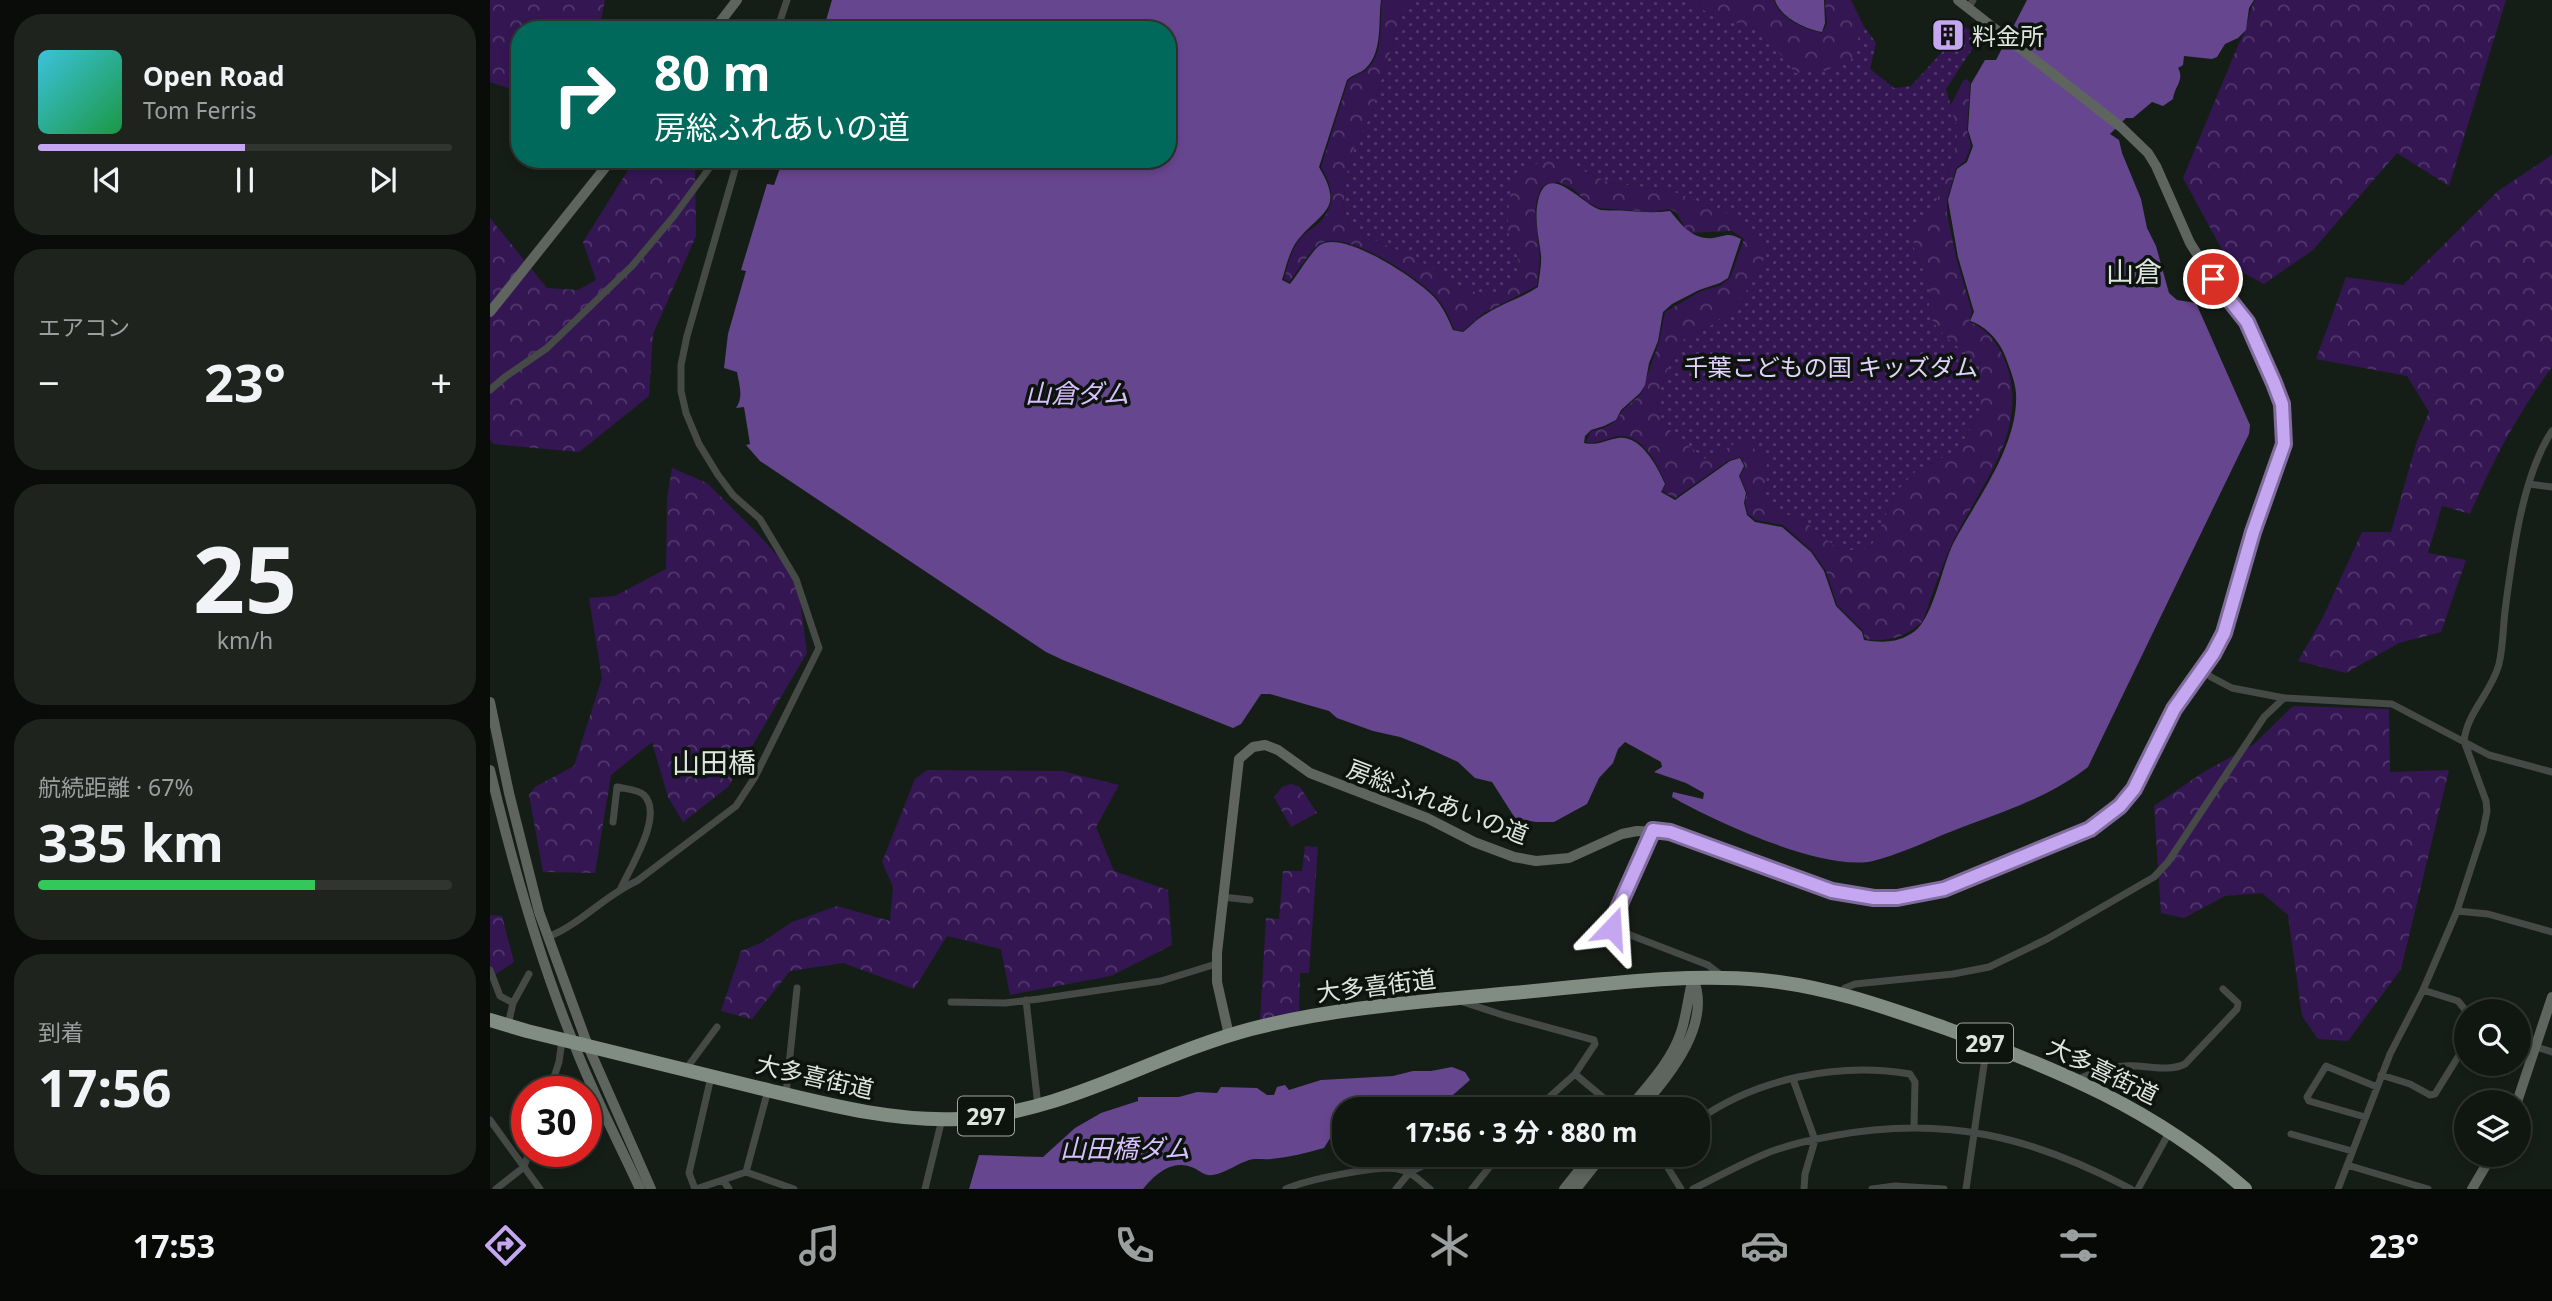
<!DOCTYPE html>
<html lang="ja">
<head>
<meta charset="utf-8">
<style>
  :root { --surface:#101610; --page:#1e231e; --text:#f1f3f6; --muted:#9c9f9f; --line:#303530; --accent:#c5a7f1 }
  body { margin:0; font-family:"Noto Sans","Noto Sans JP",sans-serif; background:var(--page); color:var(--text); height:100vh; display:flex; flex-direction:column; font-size:26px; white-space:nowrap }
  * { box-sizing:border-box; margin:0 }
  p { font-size:23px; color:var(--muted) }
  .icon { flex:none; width:38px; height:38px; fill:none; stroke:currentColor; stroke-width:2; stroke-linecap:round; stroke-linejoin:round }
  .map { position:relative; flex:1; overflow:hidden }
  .panel { display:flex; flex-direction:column; gap:14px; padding:14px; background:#090c09; width:490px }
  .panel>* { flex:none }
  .guide { position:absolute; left:21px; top:21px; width:665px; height:147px; border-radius:28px; box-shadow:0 4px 10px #0003,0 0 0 2px var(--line); background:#00695c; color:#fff; overflow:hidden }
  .buttons { position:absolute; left:1964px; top:999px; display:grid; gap:14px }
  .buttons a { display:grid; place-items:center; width:77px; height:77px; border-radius:50%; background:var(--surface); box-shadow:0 4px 10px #0003,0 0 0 2px var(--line); font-size:35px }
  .speed { position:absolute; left:21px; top:1076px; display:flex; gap:14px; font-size:35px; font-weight:700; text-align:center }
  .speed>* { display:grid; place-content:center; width:91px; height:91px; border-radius:50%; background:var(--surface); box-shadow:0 4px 10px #0003,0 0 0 2px var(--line); line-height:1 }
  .speed .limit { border:10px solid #d22; background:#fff; color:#111 }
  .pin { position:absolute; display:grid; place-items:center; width:60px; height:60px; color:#fff; margin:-30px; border:4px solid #fff; border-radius:50%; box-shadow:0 2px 7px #0007 }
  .me { position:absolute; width:77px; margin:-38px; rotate:20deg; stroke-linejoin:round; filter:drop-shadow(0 0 5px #0008) }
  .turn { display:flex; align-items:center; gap:24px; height:147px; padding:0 28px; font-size:32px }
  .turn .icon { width:91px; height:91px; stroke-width:2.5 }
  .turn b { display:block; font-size:49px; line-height:60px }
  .big { font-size:52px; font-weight:700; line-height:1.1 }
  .panel .card { flex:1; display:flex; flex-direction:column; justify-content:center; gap:10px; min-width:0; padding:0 24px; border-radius:28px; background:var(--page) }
  .panel .dial { align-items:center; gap:0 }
  .dial b { font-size:91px; line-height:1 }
  .song { display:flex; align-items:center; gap:21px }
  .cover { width:84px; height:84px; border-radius:10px; background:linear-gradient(135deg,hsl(190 70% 55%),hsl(140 70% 35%)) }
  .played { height:7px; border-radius:4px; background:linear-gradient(90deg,var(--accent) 50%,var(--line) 50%) }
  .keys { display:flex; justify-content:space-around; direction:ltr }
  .heat { display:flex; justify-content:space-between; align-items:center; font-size:38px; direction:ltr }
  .charge { height:10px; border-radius:5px; background:linear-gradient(90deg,#34c759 67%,var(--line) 0) }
  .trip { position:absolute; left:842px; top:1097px; width:378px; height:70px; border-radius:28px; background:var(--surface); box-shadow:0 4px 10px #0003,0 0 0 2px var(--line); font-weight:700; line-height:70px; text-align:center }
  .menu { display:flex; height:112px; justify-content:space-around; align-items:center; background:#060906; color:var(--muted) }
  .menu .icon { width:49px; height:49px }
  .menu .on { color:var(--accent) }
  .menu b { font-size:32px; color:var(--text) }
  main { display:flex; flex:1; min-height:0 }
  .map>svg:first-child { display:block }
</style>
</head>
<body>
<main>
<section class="panel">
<div class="card">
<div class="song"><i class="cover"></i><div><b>Open Road</b><p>Tom Ferris</p></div></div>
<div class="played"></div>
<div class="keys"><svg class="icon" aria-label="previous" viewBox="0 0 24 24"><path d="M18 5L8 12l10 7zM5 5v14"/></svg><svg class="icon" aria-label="pause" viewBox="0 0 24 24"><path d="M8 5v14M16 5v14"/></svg><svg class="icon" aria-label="next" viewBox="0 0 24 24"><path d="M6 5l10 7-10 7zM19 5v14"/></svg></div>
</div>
<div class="card"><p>エアコン</p>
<div class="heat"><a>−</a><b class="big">23°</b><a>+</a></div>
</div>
<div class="card dial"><b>25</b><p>km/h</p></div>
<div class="card"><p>航続距離 · 67%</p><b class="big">335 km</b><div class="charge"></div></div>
<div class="card"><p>到着</p><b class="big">17:56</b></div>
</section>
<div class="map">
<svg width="2062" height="1189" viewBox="0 0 2062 1189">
  <defs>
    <pattern id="grass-dots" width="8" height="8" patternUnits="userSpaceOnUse" patternTransform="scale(1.75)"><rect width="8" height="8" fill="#341653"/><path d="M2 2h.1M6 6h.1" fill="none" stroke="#51386b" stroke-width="1.8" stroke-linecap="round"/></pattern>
    <pattern id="forest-crowns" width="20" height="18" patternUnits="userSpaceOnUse" patternTransform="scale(1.75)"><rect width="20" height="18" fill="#341653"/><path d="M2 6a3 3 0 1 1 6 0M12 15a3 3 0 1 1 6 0" fill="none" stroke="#51386b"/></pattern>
  </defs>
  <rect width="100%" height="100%" fill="#151e16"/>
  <path fill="url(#grass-dots)" d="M916 0H1201L1219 14 1273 31 1306 73 1360 60 1373 25 1386 43 1380 69 1404 88 1421 86 1475 27 1490 37 1456 89 1467 127V142L1452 189 1440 214 1423 230C1422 256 1431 260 1438 282 1442 292 1437 305 1440 315 1448 336 1475 350 1491 365V412L1467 451 1427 470 1407 491 1381 547 1368 551 1347 548 1312 519 1287 512 1276 499V462L1254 439 1217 460C1202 449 1175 432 1169 413 1162 390 1186 355 1196 335L1215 329 1275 251 1179 190 1120 183 1065 158 1018 228C1029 261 1037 263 1013 292L992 294 972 288 924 257 886 241 860 225 853 206 857 173 866 142 880 117Z"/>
  <path fill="url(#forest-crowns)" d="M0 0H115L109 30H30V92L0 82Z
    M892 0H916L880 117 866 142 857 173 853 206 860 225 886 241 924 257 972 288 992 294 1013 291C1044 254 1020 262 1018 227 1017 211 1021 193 1023 177L1036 167 1065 158 1120 183 1179 190 1234 211 1254 227 1275 251C1274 277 1239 315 1217 328 1211 331 1203 333 1196 335 1186 355 1162 390 1169 413 1175 432 1202 448 1217 460L1254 438 1277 462 1276 499 1287 512 1312 519 1347 548 1368 551 1381 547 1407 491 1427 470 1467 451 1491 412V365C1475 350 1448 336 1440 315 1437 305 1442 292 1438 282 1431 260 1422 256 1423 230L1440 213 1452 189 1467 142V127L1460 106 1473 81 1477 79 1480 83 1477 130 1481 146 1475 161 1466 168 1457 200V213L1466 257 1482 312 1479 322C1497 328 1509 345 1516 363 1541 432 1488 487 1461 546 1450 570 1442 596 1433 621 1415 638 1399 642 1375 639L1373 631 1347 605 1336 571 1322 551 1293 525 1266 520 1258 514 1255 503 1257 493 1250 476 1255 466 1251 457 1239 460 1185 498 1172 491 1176 484C1168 466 1154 435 1130 436 1118 437 1108 445 1096 442L1101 431 1114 428 1126 421 1132 411 1151 394 1169 342 1175 312 1211 291 1230 286 1240 278 1254 239 1242 231 1198 233 1186 212 1180 209 1162 212 1109 208 1097 202 1082 188 1068 182 1057 184 1051 188 1047 199 1045 211 1050 258 1047 286 994 313 973 331 964 329C959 316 954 306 945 296 927 277 854 228 830 244 820 250 807 273 799 282L794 279C798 265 801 249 811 238 816 232 824 228 829 223 847 205 843 187 831 167L858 81C864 75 871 74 877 69 895 53 889 22 892 0Z
    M1201 0H1284C1289 18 1315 30 1332 33L1337 24 1335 0H1361L1373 25 1361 60 1335 71 1305 73 1272 31 1219 14Z
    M1765 0H2016L1959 186 1907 153 1823 250 1774 284 1741 266 1693 178 1749 43C1759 28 1757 15 1765 0Z
    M2062 155V367C2028 413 2003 460 1980 514L1952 506 1938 553 1976 560 1951 632 1909 643 1856 673 1808 661 1832 619 1872 532H1901L1927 441 1939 412 1917 376 1826 359 1856 277 1913 285 2008 191Z
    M145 159H205L206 236 163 334 159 396 89 452 3 444 0 439V218L57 288 88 290 106 280 93 242Z
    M182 468 217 483 266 532 307 577 317 653 238 787 193 822 178 797 162 742 121 775 105 873 53 872 39 795 45 787 84 766 112 678 99 598 125 596 176 569 177 499Z
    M1803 706 1899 709 1900 772 1959 770 1911 969 1858 1041 1828 1039 1812 1016 1798 915 1772 893 1735 896 1694 918 1671 913 1664 806 1712 773 1764 744Z
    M437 770 572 771 629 785 606 827 624 871 678 890 682 945 621 976 520 995 511 949 457 936 424 989 353 963 300 971 262 1019 231 1011 251 951 271 943 302 922 347 906 400 921 403 887 392 862 425 779Z
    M801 784 810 787 827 813 801 827 784 797 792 787Z
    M815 846 828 847 819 973H810L809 1013 770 1021 776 918 789 919 793 871H812Z
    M0 915 12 916 24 962 0 978Z"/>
  <path fill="#674690" d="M342 0H891C888 21 893 52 876 68 871 73 863 74 857 80L829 167C852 206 837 209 812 235 800 247 797 264 792 280L800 284C808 274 821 252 830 245 853 229 927 279 944 297 953 307 958 318 963 330L973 332C981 326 988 318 996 314 1013 303 1032 298 1048 287 1049 277 1052 264 1051 255 1049 238 1044 219 1048 201 1057 158 1093 206 1111 210 1120 211 1129 210 1138 211 1153 212 1165 213 1180 211 1192 225 1202 240 1223 238 1237 236 1237 232 1251 239L1238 278 1230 283 1209 290 1182 304 1173 312 1168 341 1159 363 1155 385 1150 393 1131 410 1126 420 1114 426 1101 430 1095 436 1094 443C1107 446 1116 440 1128 438 1151 435 1167 466 1175 484L1171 492 1185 500 1240 461 1250 458 1254 466 1249 476 1256 493 1254 503 1257 515 1265 522 1292 527 1321 552 1334 571 1346 606 1372 632 1374 640C1393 643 1409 643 1425 631 1443 617 1452 567 1463 544 1486 500 1529 446 1526 393 1525 381 1520 369 1516 358 1510 341 1496 326 1480 321L1484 312 1468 257 1458 200 1467 169 1477 162 1483 146 1478 130 1481 84 1495 60H1506L1537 0H1764L1759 8 1756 30 1748 38 1735 44 1727 57 1722 59 1694 56 1693 65 1688 68C1695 80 1684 87 1683 99L1673 106 1662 102 1643 118H1636L1620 134 1629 140 1632 153 1651 199 1657 228 1666 246 1679 293 1687 300 1706 303 1760 425 1759 434 1598 767C1562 795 1521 809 1478 825 1450 835 1412 854 1383 861 1334 872 1226 822 1182 797L1183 792 1213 799 1214 793 1196 783 1164 772 1172 767 1171 762 1135 742 1128 749 1123 763 1109 778 1097 804 1064 822H1046L1025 818 1002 782 985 778 968 762 933 746 910 737 883 731 847 718 839 711 780 694H771L751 724 743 728 573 660 556 652 297 479 270 461 256 445 260 444 254 407 246 408C254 397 249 384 247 372L234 368 238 334 256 271 251 270 277 184 284 185 291 165 311 168 316 159H677V30H326L328 23 335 24Z
    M1285 0H1334L1335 23 1332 32C1315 29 1290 17 1285 0Z
    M962 1067 975 1072 980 1080 947 1109 854 1110V1141L849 1134 844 1132 834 1148C817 1153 799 1157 781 1159 774 1160 765 1158 759 1160 747 1164 737 1172 723 1175 714 1176 712 1172 704 1168 683 1158 665 1174 653 1189H479L489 1155 553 1157 585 1128 611 1113 648 1101V1097H689L707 1092 727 1093 731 1087 767 1088 777 1095H784L787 1087 795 1085 799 1090 831 1080 903 1076 923 1071H941Z"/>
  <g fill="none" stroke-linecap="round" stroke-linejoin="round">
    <path stroke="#464a46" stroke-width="7" d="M1478 9 1483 0
      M287 30 297 0
      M0 390 15 377 57 348 142 266 184 216 226 159
      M2039 484 2062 487
      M1712 669 1721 677 1742 688 1794 698 1902 704 1999 755 2062 772
      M123 822 127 787C135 789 148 789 154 795 174 815 141 866 131 888
      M1163 830 1121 924 1122 928 1218 965 1231 975
      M732 897 760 900
      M1967 911 1998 914 2062 932
      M58 937C91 924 115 895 147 881L246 806 265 777 329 648 306 579 270 519 243 495 228 475 209 444 196 413 191 391V365L197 336 248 159
      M0 970 10 996 23 1003
      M1933 990 1968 1001 1977 1012
      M1350 993 1355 988 1365 984 1463 974 1499 967 1557 939 1664 877 1678 862 1774 717 1794 698
      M536 1000 548 1106
      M461 1002 515 1003 549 999 671 981 726 964
      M973 1002 1016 1016 1104 1040 1105 1044 1085 1074 1045 1110
      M18 1025 23 1003 39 974
      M2028 1041 2062 1052
      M196 1069 227 1027
      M1085 1074 1128 1110
      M1891 1075 1920 1084 1940 1095 1945 1094 1976 1044
      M1303 1079 1325 1140 1315 1174 1314 1189
      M1586 1080C1602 1073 1617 1067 1634 1066 1655 1064 1677 1073 1695 1064L1747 1009 1748 1003 1733 989
      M59 1092 69 1062 72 1040
      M296 1094 307 988
      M1875 1117 1819 1101 1817 1097 1836 1066 1887 1087
      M0 1120 50 1189
      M1208 1120C1267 1078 1349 1062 1420 1074L1425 1082 1424 1127
      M1801 1134 1862 1151
      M1170 1155 1191 1189
      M1857 1165 1938 1189
      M256 1172 278 1090
      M233 1180 239 1189
      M6 1189 34 1167 39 1152
      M205 1189 199 1173 221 1077
      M206 1189 256 1172 304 1189
      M435 1189 452 1119
      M796 1189C815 1180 888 1165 908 1169 921 1171 930 1181 940 1189
      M906 1189 920 1172 954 1155
      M982 1189 1009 1155
      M1203 1189C1227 1177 1251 1164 1275 1154 1296 1145 1320 1140 1342 1136 1454 1115 1541 1136 1641 1189
      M1382 1189 1405 1186 1454 1189
      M1476 1189 1497 1044
      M1648 1189 1680 1131
      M1848 1189 1900 1054 1933 990 1967 911 1993 831 1997 811 1996 801 1974 741C1977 712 2002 692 2009 664 2013 647 2013 629 2015 611 2022 557 2032 476 2062 431"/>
    <path stroke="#5e655e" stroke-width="10" d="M224 30 247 0
      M0 312 122 159
      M0 702 19 793 49 912 98 1046 161 1189
      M0 770C22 862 48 956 84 1044 103 1094 128 1141 150 1189
      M739 1035 727 982V953L749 759 763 747 775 745 788 750 820 773 937 818 984 842 1024 857 1046 861 1079 858 1132 834 1147 831 1180 832 1342 891 1384 898H1407L1454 889 1600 829 1615 820 1644 789 1684 709 1723 654 1734 633 1763 532 1795 444 1792 404 1757 322 1723 279 1700 243 1666 166 1658 153 1631 127 1468 0
      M2027 1102 2062 997
      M1138 1110C1158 1085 1181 1062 1191 1032 1197 1014 1198 996 1203 978
      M1150 1110C1178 1076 1223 1025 1203 978
      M1074 1189 1101 1155
      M1086 1189 1113 1155
      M1982 1189 2002 1155"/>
    <path stroke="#818c82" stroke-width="14" d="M0 1020 37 1031C113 1050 189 1068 265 1087 332 1103 400 1122 469 1119 576 1113 660 1056 761 1029 843 1008 927 1002 1011 994 1098 987 1186 972 1272 980 1336 986 1395 1007 1455 1028 1567 1069 1665 1109 1755 1189"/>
  </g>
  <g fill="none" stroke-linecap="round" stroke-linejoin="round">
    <defs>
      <path id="route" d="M1122 928 1121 924 1163 830 1180 832 1342 891 1384 898H1407L1454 889 1600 829 1630 806 1644 789 1684 709 1723 654 1734 633 1763 532 1794 444 1792 404 1784 383 1757 322 1723 279"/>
    </defs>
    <use href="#route" stroke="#806d9d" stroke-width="18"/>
    <use href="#route" stroke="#c5a7f1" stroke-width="12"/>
  </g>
  <defs>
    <symbol id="building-square" viewBox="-11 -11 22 22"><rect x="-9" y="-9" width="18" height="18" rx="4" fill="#c5a7f1" stroke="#0c140d"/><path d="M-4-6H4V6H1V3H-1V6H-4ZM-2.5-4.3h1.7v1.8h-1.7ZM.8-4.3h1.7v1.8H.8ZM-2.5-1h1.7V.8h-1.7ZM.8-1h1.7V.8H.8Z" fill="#111"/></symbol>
  </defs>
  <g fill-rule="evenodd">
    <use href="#building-square" x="1439" y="16" width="38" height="38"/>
  </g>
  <g text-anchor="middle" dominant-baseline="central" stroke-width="7" stroke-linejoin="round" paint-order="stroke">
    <g fill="#0c140d" stroke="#9fa6a0" stroke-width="2">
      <rect x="1467" y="1023.5" width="56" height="39" rx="5"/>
      <rect x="468" y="1096.5" width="56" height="39" rx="5"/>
    </g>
    <g font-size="23" font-weight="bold" fill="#dee4df">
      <text x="1495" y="1043">297</text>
      <text x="496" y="1116">297</text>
    </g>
    <g font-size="24" fill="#dee4df" stroke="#0c140d" text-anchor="start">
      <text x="1482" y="35">料金所</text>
    </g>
    <g font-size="24" fill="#e1d1fb" stroke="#0c140d">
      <text x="1341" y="366">千葉こどもの国 キッズダム</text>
    </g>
    <g font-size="24" fill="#dee4df" stroke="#0c140d">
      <text transform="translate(948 801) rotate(21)">房総ふれあいの道</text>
      <text transform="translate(886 985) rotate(-7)">大多喜街道</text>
      <text transform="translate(1613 1070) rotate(26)">大多喜街道</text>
      <text transform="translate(325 1076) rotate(13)">大多喜街道</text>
    </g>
    <g font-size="26" font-style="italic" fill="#d8bffe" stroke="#0c140d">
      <text x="587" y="393">山倉ダム</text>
      <text x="635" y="1148">山田橋ダム</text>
    </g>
    <g font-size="28" fill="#dee4df" stroke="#0c140d">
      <text x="1644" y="271">山倉</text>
      <text x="224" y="762">山田橋</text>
    </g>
  </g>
</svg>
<div class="buttons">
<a><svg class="icon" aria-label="search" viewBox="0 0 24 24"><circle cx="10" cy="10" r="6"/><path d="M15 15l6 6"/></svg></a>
<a><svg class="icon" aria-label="layers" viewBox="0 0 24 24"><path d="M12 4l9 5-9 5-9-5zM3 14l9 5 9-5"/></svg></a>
</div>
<div class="speed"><div class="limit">30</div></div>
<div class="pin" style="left:1723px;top:279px;background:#d93025"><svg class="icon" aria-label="arrive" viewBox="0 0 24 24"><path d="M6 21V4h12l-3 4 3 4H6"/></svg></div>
<svg class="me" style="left:1122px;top:928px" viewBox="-20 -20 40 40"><path d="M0-17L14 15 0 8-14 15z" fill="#c5a7f1" stroke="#fff" stroke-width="4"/></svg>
<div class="trip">17:56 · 3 分 · 880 m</div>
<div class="guide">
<div class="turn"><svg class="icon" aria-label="right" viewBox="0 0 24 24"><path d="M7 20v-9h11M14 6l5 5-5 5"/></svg><div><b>80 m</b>房総ふれあいの道</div></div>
</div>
</div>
</main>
<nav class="menu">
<b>17:53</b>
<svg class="icon on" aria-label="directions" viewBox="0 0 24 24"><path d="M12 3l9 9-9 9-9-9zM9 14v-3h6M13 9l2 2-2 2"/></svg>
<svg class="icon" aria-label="music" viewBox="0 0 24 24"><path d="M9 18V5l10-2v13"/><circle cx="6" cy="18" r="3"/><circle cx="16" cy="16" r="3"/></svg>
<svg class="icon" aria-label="phone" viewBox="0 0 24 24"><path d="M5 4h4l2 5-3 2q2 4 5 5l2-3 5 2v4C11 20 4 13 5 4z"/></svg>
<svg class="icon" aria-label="climate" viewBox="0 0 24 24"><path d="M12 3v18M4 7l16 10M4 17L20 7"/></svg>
<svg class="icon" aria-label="car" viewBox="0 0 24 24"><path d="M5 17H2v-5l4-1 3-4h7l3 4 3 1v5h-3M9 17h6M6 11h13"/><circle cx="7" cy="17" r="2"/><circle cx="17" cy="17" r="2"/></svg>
<svg class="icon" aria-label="filters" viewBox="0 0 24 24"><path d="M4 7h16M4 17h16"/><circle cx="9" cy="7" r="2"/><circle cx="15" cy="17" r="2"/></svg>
<b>23°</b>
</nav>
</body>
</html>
